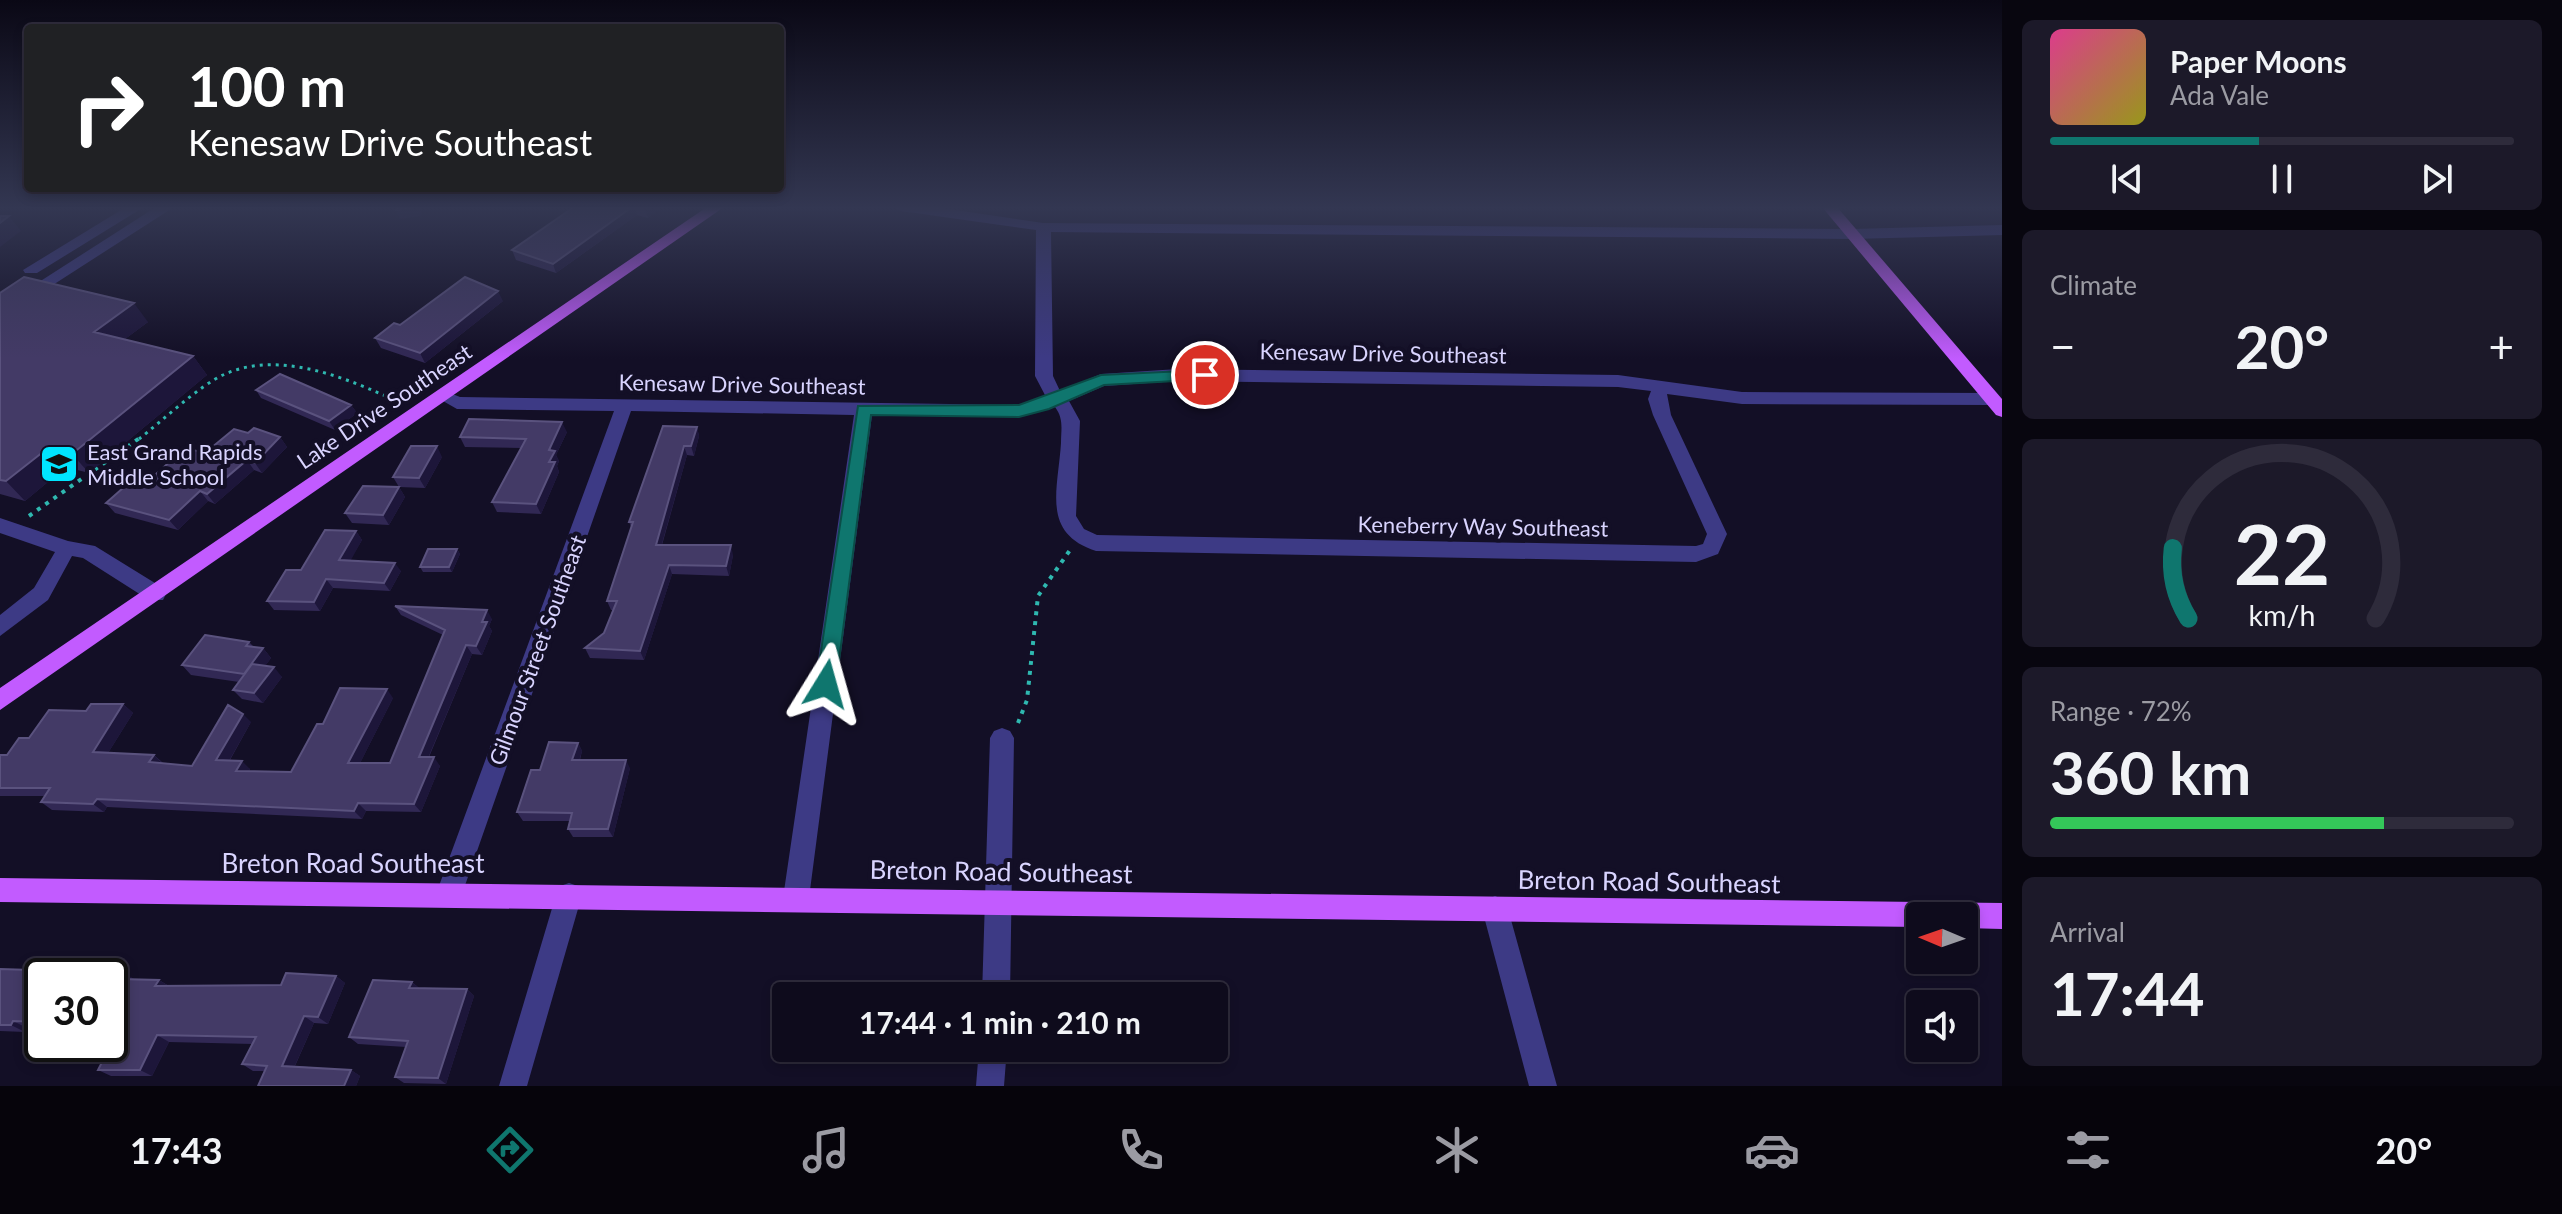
<!DOCTYPE html>
<html lang="en">
<head>
<meta charset="utf-8">
<style>
  :root { --surface:#0e0b1c; --page:#1c1929; --text:#f1f3f6; --muted:#9b9ba3; --line:#2e2b3b; --accent:#0f766e }
  body { margin:0; font-family:Lato,sans-serif; background:var(--page); color:var(--text); height:100vh; display:flex; flex-direction:column; font-size:30px; white-space:nowrap }
  * { box-sizing:border-box; margin:0 }
  p { font-size:26px; color:var(--muted) }
  .icon { flex:none; width:44px; height:44px; fill:none; stroke:currentColor; stroke-width:2; stroke-linecap:round; stroke-linejoin:round }
  .map { position:relative; flex:1; overflow:hidden }
  .details { display:flex; flex-direction:column; gap:20px; padding:20px; background:#08060f; width:560px }
  .details>* { flex:none }
  .banner { position:absolute; left:24px; top:24px; width:760px; height:168px; border-radius:8px; box-shadow:0 4px 12px #0003,0 0 0 2px var(--line); background:#202124; color:#fff; overflow:hidden }
  .needle { width:52px; rotate:272deg }
  .fabs { position:absolute; left:1906px; top:902px; display:grid; gap:16px }
  .fabs a { display:grid; place-items:center; width:72px; height:72px; border-radius:8px; background:var(--surface); box-shadow:0 4px 12px #0003,0 0 0 2px var(--line); font-size:40px }
  .speed { position:absolute; left:24px; top:958px; display:flex; gap:16px; font-size:40px; font-weight:700; text-align:center }
  .speed>* { display:grid; place-content:center; width:104px; height:104px; border-radius:50%; background:var(--surface); box-shadow:0 4px 12px #0003,0 0 0 2px var(--line); line-height:1 }
  .speed .limit { border:4px solid #111; border-radius:12px; background:#fff; color:#111 }
  .pin { position:absolute; display:grid; place-items:center; width:68px; height:68px; color:#fff; margin:-34px; border:4px solid #fff; border-radius:50%; box-shadow:0 2px 8px #0007 }
  .me { position:absolute; width:88px; margin:-44px; rotate:8deg; stroke-linejoin:round; filter:drop-shadow(0 0 6px #0008) }
  .turn { display:flex; align-items:center; gap:28px; height:168px; padding:0 32px; font-size:36px }
  .turn .icon { width:104px; height:104px; stroke-width:2.5 }
  .turn b { display:block; font-size:56px; line-height:68px }
  .big { font-size:60px; font-weight:700; line-height:1.1 }
  .details .tile { flex:1; display:flex; flex-direction:column; justify-content:center; gap:12px; min-width:0; padding:0 28px; border-radius:12px; background:var(--page) }
  .details .dial { align-items:center; gap:0 }
  .dial svg { height:208px; overflow:visible; fill:none; stroke:var(--line); stroke-width:7; stroke-linecap:round; text-anchor:middle }
  .dial text { fill:var(--text); stroke:none }
  .song { display:flex; align-items:center; gap:24px }
  .cover { width:96px; height:96px; border-radius:12px; background:linear-gradient(135deg,hsl(330 70% 55%),hsl(60 70% 35%)) }
  .played { height:8px; border-radius:4px; background:linear-gradient(90deg,var(--accent) 45%,var(--line) 45%) }
  .keys { display:flex; justify-content:space-around; direction:ltr }
  .heat { display:flex; justify-content:space-between; align-items:center; font-size:44px; direction:ltr }
  .charge { height:12px; border-radius:6px; background:linear-gradient(90deg,#34c759 72%,var(--line) 0) }
  .trip { position:absolute; left:772px; top:982px; width:456px; height:80px; border-radius:8px; background:var(--surface); box-shadow:0 4px 12px #0003,0 0 0 2px var(--line); font-weight:700; line-height:80px; text-align:center }
  .tab-bar { display:flex; height:128px; justify-content:space-around; align-items:center; background:#06040b; color:var(--muted) }
  .tab-bar .icon { width:56px; height:56px }
  .tab-bar .current { color:var(--accent) }
  .tab-bar b { font-size:36px; color:var(--text) }
  main { display:flex; flex:1; min-height:0 }
  .map>svg:first-child { display:block }
</style>
</head>
<body>
<main>
<div class="map">
<svg width="2002" height="1086" viewBox="0 0 2002 1086">
  <rect width="100%" height="100%" fill="#130f26"/>
  <g fill="none" stroke-linecap="round" stroke-linejoin="round">
    <path stroke="#2fb8b0" stroke-width="3" stroke-dasharray="3 5" stroke-linecap="butt" d="M139 439C162 421 199 386 223 375 278 349 348 378 398 402"/>
    <path stroke="#2fb8b0" stroke-width="4" stroke-dasharray="4 6" stroke-linecap="butt" d="M29 516 141 437
      M1018 723 1027 700 1038 596 1070 550"/>
    <path fill="#3d3a85" fill-rule="evenodd" d="M126 207H144L37 273H25L23 270Z
      M156 207H174L0 319V307Z
      M894 207H935L1043 223 1852 229 2002 225V235L1852 239 1051 232 1053 376 1060 391 1101 374 1178 369 1618 375 1742 392 1992 393 2001 399 1992 405 1742 404 1667 394 1671 415 1727 534 1718 554 1696 562 1096 551C1041 533 1058 490 1061 443 1061 429 1064 419 1055 407L1019 417 872 415 809 898 805 907 796 910 787 907 783 898 854 415 631 411 462 894 458 903 449 906 440 903 436 894 614 411 457 409 436 397 439 393 445 391 460 397 1019 405 1046 397 1035 376 1036 230 901 211ZM1178 381 1618 387 1651 391 1648 399 1653 415 1707 534 1703 544 1696 546 1097 535 1084 529 1076 516 1080 421 1069 401 1104 386Z
      M0 518 68 541 95 546 163 588 166 594 163 600H149L83 558 72 556 48 600 0 636V615L34 588 55 552 0 533Z
      M1002 728 1010 731 1014 738 1010 996H982L990 738 994 731Z
      M569 883 578 886 582 895 527 1086H499L556 895 560 886Z
      M1495 896 1504 900 1508 909 1557 1086H1529L1482 909 1486 900Z
      M979 1048H1007L1004 1086H976Z"/>
    <path fill="#c25bff" fill-rule="evenodd" d="M707 207H724L0 710V688Z
      M1822 207H1837L2002 399V417L1996 415Z
      M0 878 2002 903V929L1964 928V916H1920V927L0 902Z"/>
  </g>
  <path fill="#312854" d="M574 207H661L648 218 637 215 556 273 516 260 512 250Z
    M0 293 148 322 125 339 193 356 207 375 89 473 66 467 25 501 0 494Z
    M503 301 425 363 381 348 375 338 400 325Z
    M256 390 351 405 357 413 335 430 261 398Z
    M697 427 699 436 694 456 687 455 662 545 733 555 729 576 672 574 644 660 590 658 585 648 604 633 613 610H611L607 601 631 527 629 522Z
    M567 432 556 455 559 461 557 466 559 472 541 514 497 512 492 502 521 448 465 447 460 437Z
    M248 433 280 437 287 447 262 473 254 470 215 504 208 501 178 530 115 513 106 503 146 483 205 453Z
    M442 457 425 488 399 487 393 477Z
    M399 487 405 497 389 525 352 523 345 513Z
    M356 531 362 540 350 560 401 571 390 591 333 588 320 611 274 610 267 601 301 570Z
    M457 549 460 554 452 572H423L420 567Z
    M395 606 492 619 489 626 492 631 482 655 472 654 429 757 440 766 421 812 366 811 362 819 107 807 104 812 52 810 41 802 45 796H0V755H7L29 738 86 711 123 704 133 713 108 753 154 755 163 763 192 766 251 722 230 760 250 769 249 771 291 772 323 724 393 698 360 763H390L443 635 401 615Z
    M249 642 254 647 263 648 271 658 265 666 282 677 263 703 242 699 233 690 239 682 191 675 182 665Z
    M578 743 582 751 580 760 630 768 613 837H573L568 829 570 821H523L517 812 540 770Z
    M0 969 124 973 135 980H159L169 986 281 985 286 973 336 976 345 983 328 1024 314 1023 295 1066 351 1070 360 1076 356 1086H258L264 1071H253L242 1064 253 1044 169 1042 152 1076H111L98 1070 118 1029H110V976H42V1028H27L25 1032 0 1031Z
    M412 982 419 988 467 989 474 996 446 1084 404 1083 395 1077 406 1047 358 1044 349 1037Z"/>
  <path fill="#1d163a" d="M416 207H439L422 209 421 216 400 219 396 210Z
    M632 207H635L637 215 556 273 553 264Z
    M647 207H661L648 218 645 209Z
    M9 216 21 231 0 247V223Z
    M498 291 503 301 425 363 420 353Z
    M134 303 148 322 109 351 94 332Z
    M193 356 207 375 89 473 72 454Z
    M351 405 357 413 335 430 329 421Z
    M562 422 567 432 556 455 559 461 557 466 559 472 541 514 536 504 549 462V450Z
    M697 427 699 436 694 456 691 446Z
    M280 437 287 447 262 473 255 463Z
    M437 446 442 457 425 488 419 478Z
    M684 446 687 455 659 554 656 545Z
    M48 448 66 467 25 501 6 481Z
    M247 460 254 470 215 504 207 494Z
    M399 487 405 497 389 525 383 515Z
    M200 491 208 501 178 530 169 520Z
    M356 531 362 540 346 569 339 560Z
    M731 545 733 555 729 576 726 566Z
    M457 549 460 554 452 572 449 567Z
    M395 563 401 571 390 591 384 583Z
    M669 565 672 574 644 660 640 651Z
    M326 579 333 588 320 611 314 602Z
    M487 610 492 619 489 626 492 631 482 655 476 646 482 622Z
    M466 645 472 654 425 765 419 757Z
    M263 648 271 658 252 684 244 674Z
    M274 667 282 677 263 703 254 693Z
    M387 689 393 698 356 771 348 763Z
    M123 704 133 713 103 761 93 752Z
    M243 714 251 722 225 768 216 760Z
    M578 743 582 751 577 768 572 760Z
    M154 755 163 764 149 762Z
    M434 757 440 766 421 812 414 804Z
    M626 760 630 768 613 837 608 829Z
    M242 761 250 769 245 779 236 771Z
    M97 799 107 807 104 812 93 804Z
    M358 803 366 811 362 819 354 811Z
    M124 973 136 980 120 979Z
    M336 976 345 983 328 1024 318 1017Z
    M159 980 170 987 155 986Z
    M412 982 420 989 409 988Z
    M467 989 474 996 446 1084 438 1078Z
    M304 1016 314 1023 292 1072 282 1066Z
    M13 1021 27 1028 25 1032 11 1025Z
    M157 1035 169 1042 152 1076 140 1070Z
    M351 1070 360 1076 356 1086H344Z"/>
  <path fill="#433a66" stroke="#5a527e" stroke-width="2" d="M397 207H416L396 210Z
    M574 207H632L553 264 512 250Z
    M0 216H9L0 223Z
    M24 277 134 303 94 332 193 356 72 454 48 448 6 481 0 480V293Z
    M465 277 498 291 420 353 375 338 394 323 400 325Z
    M280 374 351 405 329 421 256 390Z
    M469 419 562 422 549 450 555 451 549 462H555L536 504 492 502 526 439 460 437Z
    M663 426 697 427 691 446H684L656 545H731L726 566 669 565 640 651 585 648 604 633 617 601H607L633 522H629Z
    M254 428 280 437 255 463 247 460 207 494 200 491 169 520 106 503 132 480 146 483 185 448 205 453 234 429 248 433Z
    M411 446H437L419 478 393 477Z
    M363 486 399 487 383 515 345 513Z
    M325 530 356 531 339 560 395 563 384 583 326 579 314 602 267 601 286 570H301Z
    M428 549H457L449 567H420Z
    M395 606 487 610 482 622H487L476 646 466 645 419 757H434L414 804 358 803 354 811 97 799 93 804 41 802 50 788H0V755H7L19 738H29L49 710 86 711 91 704H123L93 752 154 755 149 762 192 766 228 705 243 714 216 760 242 761 236 771 291 772 317 724H323L340 688 387 689 348 763H390L445 630Z
    M205 635 249 642 246 646 263 648 244 674 182 665Z
    M252 664 274 667 254 693 233 690Z
    M549 742 578 743 572 760H626L608 829H568L572 813 517 812 531 770H540Z
    M0 969 124 973 120 979 159 980 155 986 281 985 286 973 336 976 318 1017 304 1016 282 1066 351 1070 344 1086H258L267 1066 242 1064 256 1037 157 1035 140 1070H98L122 1023H110V976H42V1022L13 1021 11 1025H0Z
    M373 980 412 982 409 988 467 989 438 1078 395 1077 408 1041 349 1037Z"/>
  <linearGradient id="sky" x2="0" y2="1"><stop stop-color="#0a0815"/><stop offset="0.58" stop-color="#333752"/><stop offset="1" stop-color="#333752" stop-opacity="0"/></linearGradient>
  <rect width="2002" height="359" fill="url(#sky)"/>
  <path fill="#0f766e" stroke="#0a4d48" stroke-width="2" d="M1205 370 1213 375 1211 379 1104 385 1049 409 1019 417 871 415 836 684 833 690H819L816 684 858 406 1019 405 1101 375Z"/>
  <defs>
    <symbol id="school-square" viewBox="-11 -11 22 22"><rect x="-9" y="-9" width="18" height="18" rx="4" fill="#00e5ff" stroke="#130f26"/><path d="M0-5L7-2L0 1L-7-2ZM-4 1L0 2.5L4 1V4Q0 6-4 4Z" fill="#111"/></symbol>
  </defs>
  <g fill-rule="evenodd">
    <use href="#school-square" x="37" y="442" width="44" height="44"/>
  </g>
  <g text-anchor="middle" dominant-baseline="central" stroke-width="8" stroke-linejoin="round" paint-order="stroke">
    <g font-size="22" fill="#d9d4ff" stroke="#130f26">
      <text transform="translate(1383 353) rotate(1)">Kenesaw Drive Southeast</text>
      <text transform="translate(742 384) rotate(1)">Kenesaw Drive Southeast</text>
      <text transform="translate(384 406) rotate(-34)">Lake Drive Southeast</text>
      <text transform="translate(1483 526) rotate(1)">Keneberry Way Southeast</text>
      <text transform="translate(537 650) rotate(-70)">Gilmour Street Southeast</text>
    </g>
    <g font-size="22" fill="#d9d4ff" stroke="#130f26" text-anchor="start">
      <text x="87" y="451">East Grand Rapids<tspan x="87" dy="25">Middle School</tspan></text>
    </g>
    <g font-size="26" fill="#d9d4ff" stroke="#130f26">
      <text x="353" y="863">Breton Road Southeast</text>
      <text transform="translate(1001 871) rotate(1)">Breton Road Southeast</text>
      <text transform="translate(1649 881) rotate(1)">Breton Road Southeast</text>
    </g>
  </g>
</svg>
<div class="fabs">
<a><svg class="needle" viewBox="-14 -14 28 28"><path d="M0-13l5 13h-10z" fill="#e53935"/><path d="M0 13l5-13h-10z" fill="#9b9ba3"/></svg></a>
<a><svg class="icon" aria-label="sound" viewBox="0 0 24 24"><path d="M4 9h4l5-4v14l-5-4H4zM17 9q2 3 0 6"/></svg></a>
</div>
<div class="speed"><div class="limit">30</div></div>
<div class="pin" style="left:1205px;top:375px;background:#d93025"><svg class="icon" aria-label="arrive" viewBox="0 0 24 24"><path d="M6 21V4h12l-3 4 3 4H6"/></svg></div>
<svg class="me" style="left:826px;top:684px" viewBox="-20 -20 40 40"><path d="M0-17L14 15 0 8-14 15z" fill="#0f766e" stroke="#fff" stroke-width="4"/></svg>
<div class="trip">17:44 · 1 min · 210 m</div>
<div class="banner">
<div class="turn"><svg class="icon" aria-label="right" viewBox="0 0 24 24"><path d="M7 20v-9h11M14 6l5 5-5 5"/></svg><div><b>100 m</b>Kenesaw Drive Southeast</div></div>
</div>
</div>
<section class="details">
<div class="tile">
<div class="song"><i class="cover"></i><div><b>Paper Moons</b><p>Ada Vale</p></div></div>
<div class="played"></div>
<div class="keys"><svg class="icon" aria-label="previous" viewBox="0 0 24 24"><path d="M18 5L8 12l10 7zM5 5v14"/></svg><svg class="icon" aria-label="pause" viewBox="0 0 24 24"><path d="M8 5v14M16 5v14"/></svg><svg class="icon" aria-label="next" viewBox="0 0 24 24"><path d="M6 5l10 7-10 7zM19 5v14"/></svg></div>
</div>
<div class="tile"><p>Climate</p>
<div class="heat"><a>−</a><b class="big">20°</b><a>+</a></div>
</div>
<div class="tile dial"><svg viewBox="0 0 100 80">
<path d="M14 69A42 42 0 1 1 86 69"/>
<path d="M14 69A42 42 0 0 1 8 42" stroke="#0f766e"/>
<text x="50" y="56" font-size="32" font-weight="700">22</text>
<text x="50" y="72" font-size="11">km/h</text>
</svg></div>
<div class="tile"><p>Range · 72%</p><b class="big">360 km</b><div class="charge"></div></div>
<div class="tile"><p>Arrival</p><b class="big">17:44</b></div>
</section>
</main>
<nav class="tab-bar">
<b>17:43</b>
<svg class="icon current" aria-label="directions" viewBox="0 0 24 24"><path d="M12 3l9 9-9 9-9-9zM9 14v-3h6M13 9l2 2-2 2"/></svg>
<svg class="icon" aria-label="music" viewBox="0 0 24 24"><path d="M9 18V5l10-2v13"/><circle cx="6" cy="18" r="3"/><circle cx="16" cy="16" r="3"/></svg>
<svg class="icon" aria-label="phone" viewBox="0 0 24 24"><path d="M5 4h4l2 5-3 2q2 4 5 5l2-3 5 2v4C11 20 4 13 5 4z"/></svg>
<svg class="icon" aria-label="climate" viewBox="0 0 24 24"><path d="M12 3v18M4 7l16 10M4 17L20 7"/></svg>
<svg class="icon" aria-label="car" viewBox="0 0 24 24"><path d="M5 17H2v-5l4-1 3-4h7l3 4 3 1v5h-3M9 17h6M6 11h13"/><circle cx="7" cy="17" r="2"/><circle cx="17" cy="17" r="2"/></svg>
<svg class="icon" aria-label="filters" viewBox="0 0 24 24"><path d="M4 7h16M4 17h16"/><circle cx="9" cy="7" r="2"/><circle cx="15" cy="17" r="2"/></svg>
<b>20°</b>
</nav>
</body>
</html>
